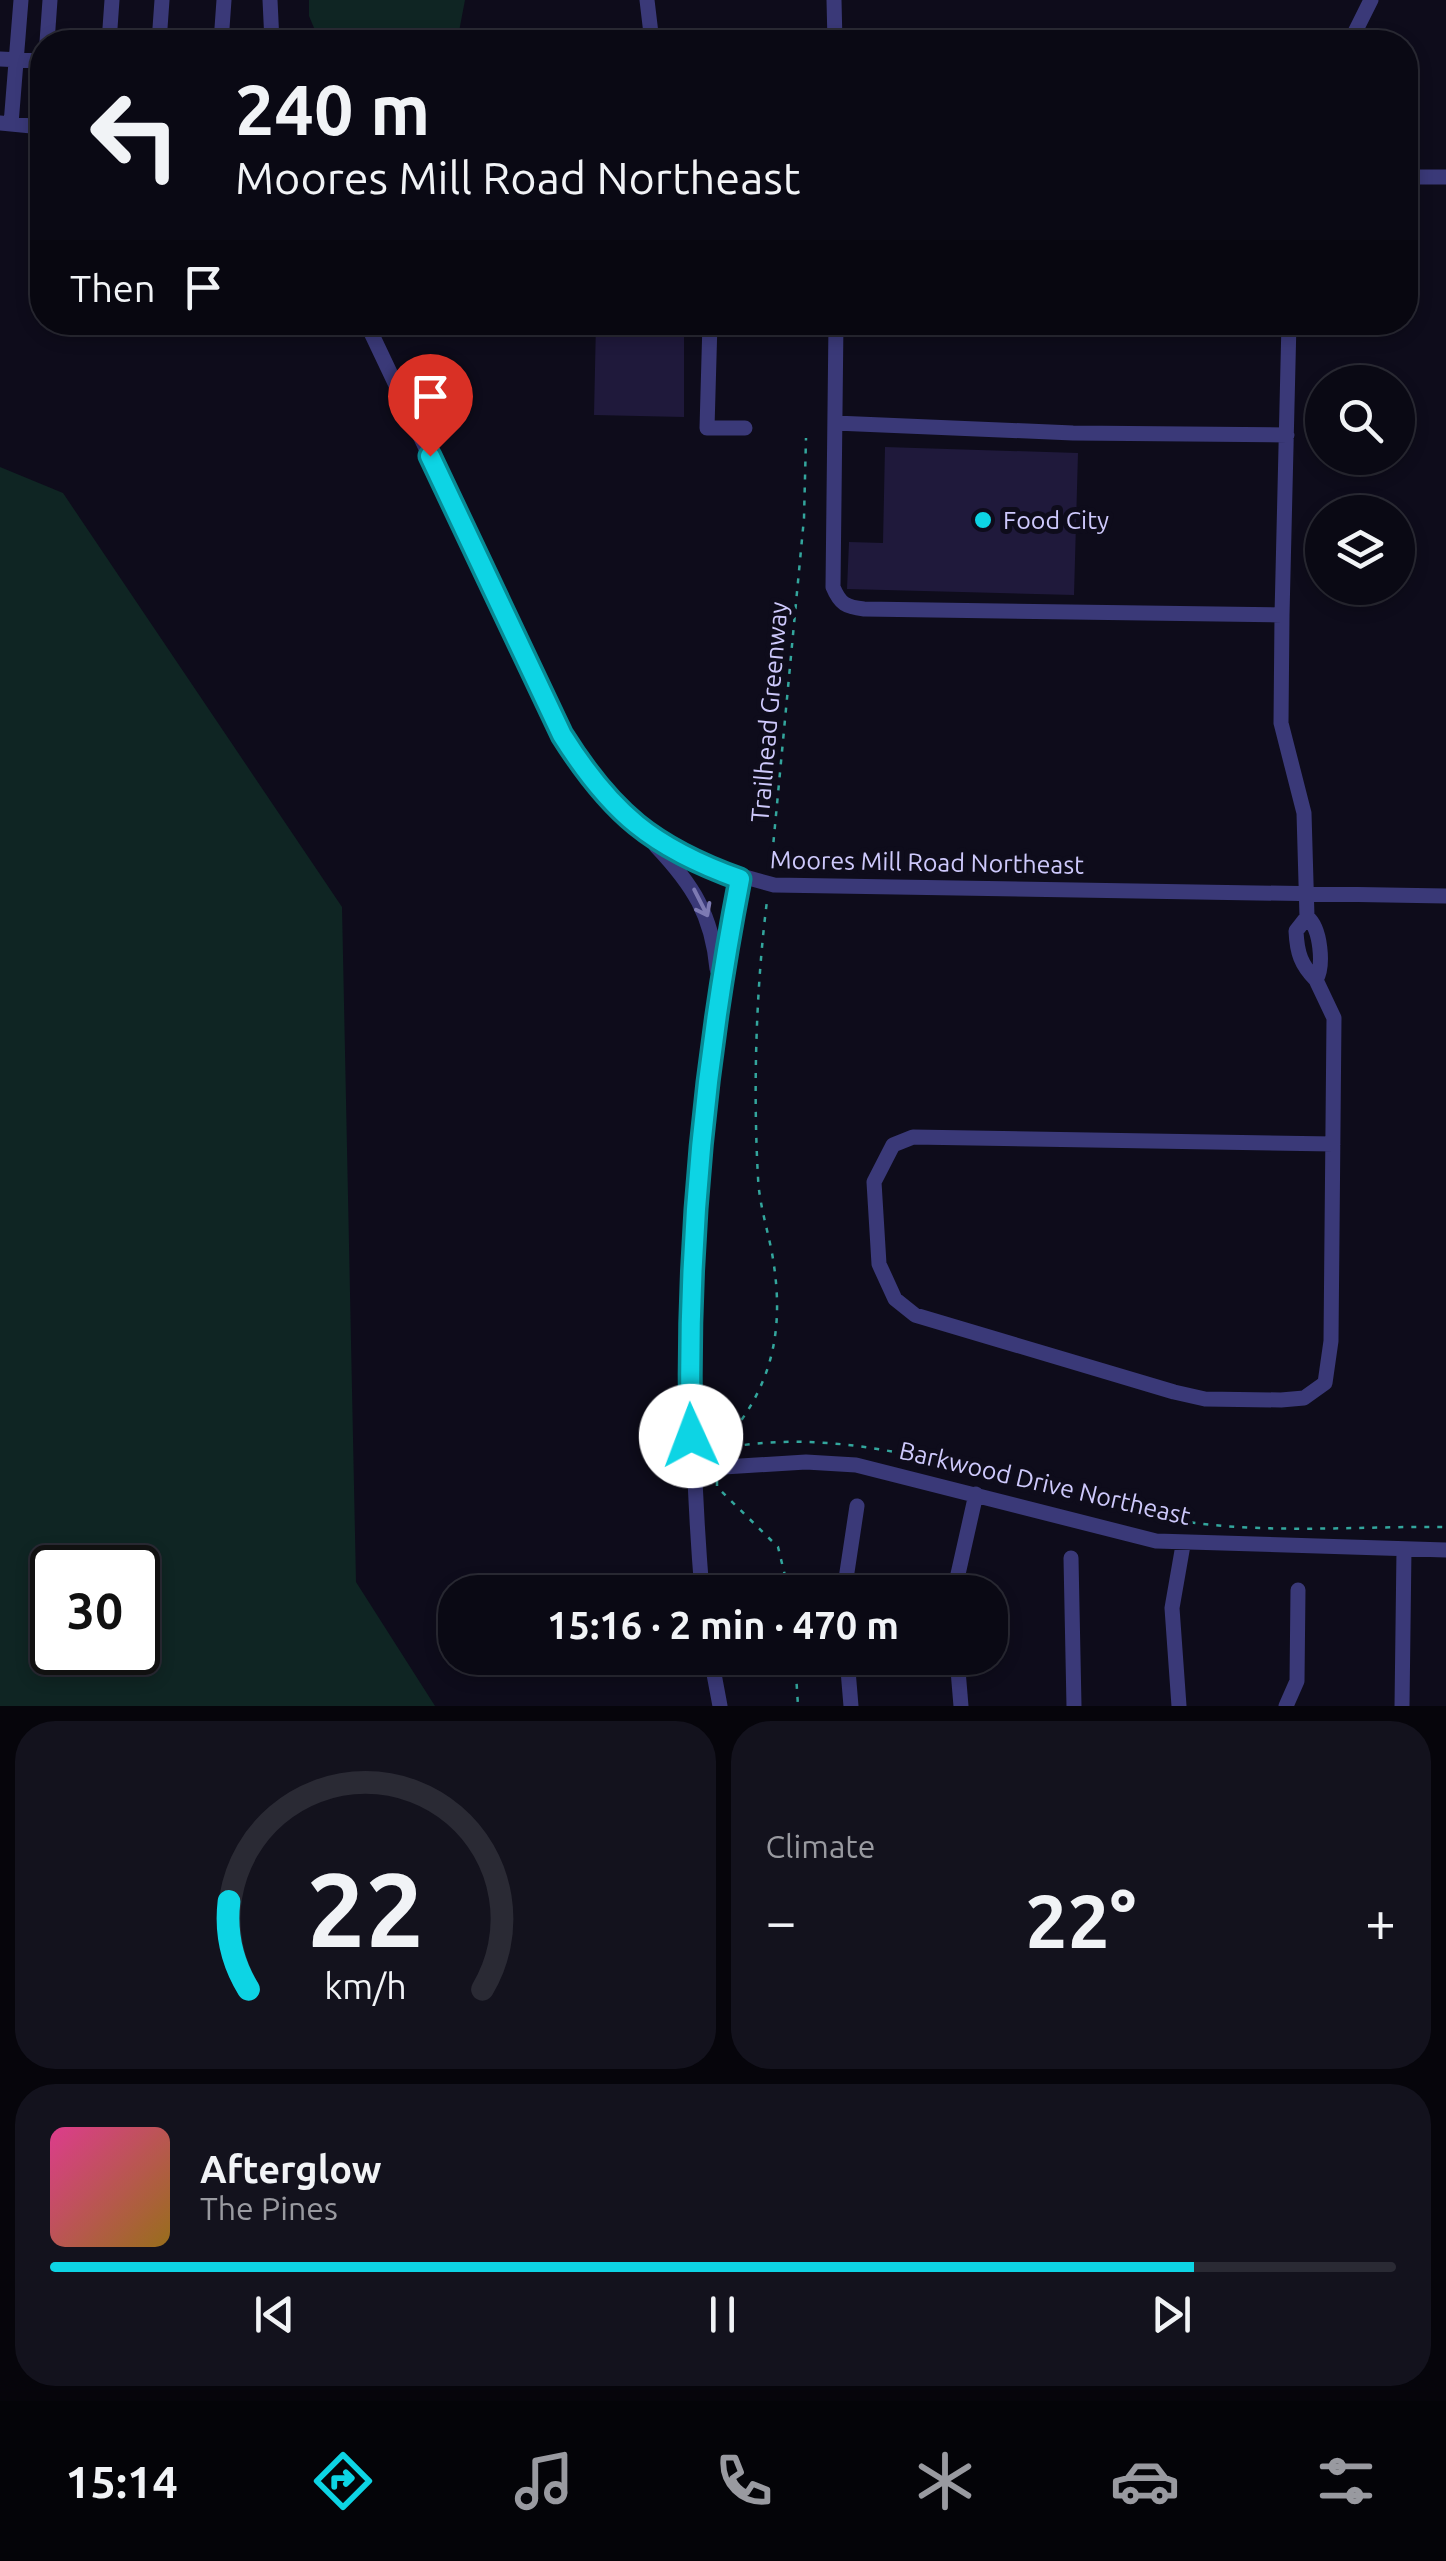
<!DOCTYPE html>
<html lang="en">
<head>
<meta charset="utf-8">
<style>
  :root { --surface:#0a0914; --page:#13121d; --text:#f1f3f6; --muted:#999aa0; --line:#2a2a34; --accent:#0dd4e4 }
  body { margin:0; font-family:Ubuntu,sans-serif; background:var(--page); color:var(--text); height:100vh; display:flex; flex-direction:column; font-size:38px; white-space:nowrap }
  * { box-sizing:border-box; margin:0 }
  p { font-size:32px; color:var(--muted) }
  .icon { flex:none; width:55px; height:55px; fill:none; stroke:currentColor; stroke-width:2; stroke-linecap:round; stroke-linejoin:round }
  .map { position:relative; height:1706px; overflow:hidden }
  .side { display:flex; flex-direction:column; gap:15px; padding:15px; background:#06050b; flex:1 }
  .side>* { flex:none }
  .guide { position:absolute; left:30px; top:30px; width:1388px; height:305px; border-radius:40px; box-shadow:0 5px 15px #0003,0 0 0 2px var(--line); background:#0a0914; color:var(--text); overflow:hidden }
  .buttons { position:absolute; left:1305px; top:365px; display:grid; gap:20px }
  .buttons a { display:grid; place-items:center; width:110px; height:110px; border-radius:50%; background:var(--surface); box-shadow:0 5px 15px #0003,0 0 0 2px var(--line); font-size:50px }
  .speed { position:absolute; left:30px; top:1545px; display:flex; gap:20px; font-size:50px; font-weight:700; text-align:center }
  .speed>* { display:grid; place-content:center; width:130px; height:130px; border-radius:50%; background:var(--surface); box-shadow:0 5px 15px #0003,0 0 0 2px var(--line); line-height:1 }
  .speed .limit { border:5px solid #111; border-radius:15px; background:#fff; color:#111 }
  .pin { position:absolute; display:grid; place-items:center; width:85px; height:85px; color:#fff; margin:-102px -42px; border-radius:50% 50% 50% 0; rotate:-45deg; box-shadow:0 0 10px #0007 }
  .pin .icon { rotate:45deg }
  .me { position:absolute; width:110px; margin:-55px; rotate:358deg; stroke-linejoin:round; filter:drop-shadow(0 0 8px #0008) }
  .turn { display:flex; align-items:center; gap:35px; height:210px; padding:0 40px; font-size:45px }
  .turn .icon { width:130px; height:130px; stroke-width:2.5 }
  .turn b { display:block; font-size:70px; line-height:85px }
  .then { display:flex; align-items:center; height:95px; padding:0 40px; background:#0003; gap:20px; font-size:38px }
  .big { font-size:75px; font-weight:600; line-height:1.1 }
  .side .card { flex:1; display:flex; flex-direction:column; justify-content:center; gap:15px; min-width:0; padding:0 35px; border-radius:40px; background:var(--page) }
  .side .dial { align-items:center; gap:0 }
  .dial svg { height:260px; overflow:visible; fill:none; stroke:var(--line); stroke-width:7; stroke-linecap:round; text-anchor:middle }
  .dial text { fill:var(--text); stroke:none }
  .song { display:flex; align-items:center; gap:30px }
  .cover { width:120px; height:120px; border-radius:15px; background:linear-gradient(135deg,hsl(330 70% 55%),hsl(40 70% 35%)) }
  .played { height:10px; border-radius:5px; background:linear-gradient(90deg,var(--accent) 85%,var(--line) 85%) }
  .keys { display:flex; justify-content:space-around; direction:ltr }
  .heat { display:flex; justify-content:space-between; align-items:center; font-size:55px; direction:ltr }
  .side .tiles { flex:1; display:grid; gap:15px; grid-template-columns:1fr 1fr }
  .card:last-child { grid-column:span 2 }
  .trip { position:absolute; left:438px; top:1575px; width:570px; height:100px; border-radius:40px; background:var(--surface); box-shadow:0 5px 15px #0003,0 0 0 2px var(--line); font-weight:600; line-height:100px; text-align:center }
  .menu { display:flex; height:160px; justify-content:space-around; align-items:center; background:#040408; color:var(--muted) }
  .menu .icon { width:70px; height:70px }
  .menu .active { color:var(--accent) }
  .menu b { font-size:45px; color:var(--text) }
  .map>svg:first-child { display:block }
</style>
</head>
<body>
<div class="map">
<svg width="1446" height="1706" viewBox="0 0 1446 1706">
  <rect width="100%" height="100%" fill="#0e0c1b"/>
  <path fill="#0f2523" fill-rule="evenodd" d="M309 0H465L457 42H320L309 16Z
    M0 467 63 493 342 907 356 1582 435 1706H0ZM52 1568H138V1652H52Z"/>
  <path fill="#1f193b" d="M596 322H684V417L594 415Z
    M885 447 1078 453 1074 595 847 589 849 542 883 543Z"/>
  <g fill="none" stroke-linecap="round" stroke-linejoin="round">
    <path stroke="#33a69d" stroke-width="2.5" stroke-dasharray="5 8" stroke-linecap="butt" d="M771 868 804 518 806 438
      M719 1449C882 1417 1029 1501 1188 1522 1272 1534 1361 1526 1446 1527
      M717 1450C772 1391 786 1332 772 1253 767 1227 759 1203 758 1177 753 1090 756 987 767 901
      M717 1481V1487L778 1547 789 1592
      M795 1658 798 1706"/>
    <path stroke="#3a3978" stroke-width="15" d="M270 0 272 42
      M647 0 652 42
      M834 0 835 42
      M47 42 50 0
      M109 42 112 0
      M159 42 162 0
      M221 42 224 0
      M1350 42 1371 0
      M0 59 42 61
      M0 123 42 127
      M11 124 21 0
      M1405 177H1446
      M366 322 562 735 586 774 647 836 702 865 774 885 1446 896
      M710 322 707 428H745
      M836 322 833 587C840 604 846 607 864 609L1282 615 1281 723 1304 813 1307 917 1296 931C1297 953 1301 965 1316 980 1324 966 1321 928 1307 917
      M835 423 1073 433 1287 435
      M1282 615 1289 322
      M656 846C693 885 712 915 717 969
      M1316 980 1334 1018 1331 1341 1325 1383 1304 1398 1281 1400 1205 1399 1174 1392 915 1315 895 1299 879 1264 874 1182 893 1145 913 1137 1333 1144
      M692 1469 806 1462 856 1465 1156 1541 1446 1550
      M1071 1558 1074 1706
      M702 1592C682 1345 692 1123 740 879
      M844 1592 857 1506
      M954 1592 976 1494
      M711 1658 720 1706
      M847 1658 851 1706
      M957 1658 961 1706
      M1179 1706 1172 1608 1183 1545
      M1286 1706 1297 1681 1298 1590
      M1402 1706 1404 1549"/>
  </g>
  <defs><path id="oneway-shaft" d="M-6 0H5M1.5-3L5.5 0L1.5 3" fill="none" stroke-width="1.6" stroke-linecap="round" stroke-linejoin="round" transform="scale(2.5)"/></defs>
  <use stroke="#7d7ab3" href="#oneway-shaft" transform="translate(701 903) rotate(63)"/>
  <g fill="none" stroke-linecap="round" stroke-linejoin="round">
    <defs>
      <path id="route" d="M430 456 562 735C611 813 653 848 740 879 704 1064 686 1248 691 1436"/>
    </defs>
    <use href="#route" stroke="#088a94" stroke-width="25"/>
    <use href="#route" stroke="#0dd4e4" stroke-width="18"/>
  </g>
  <circle fill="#0dd4e4" stroke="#0e0c1b" stroke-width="4" cx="983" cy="520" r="10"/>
  <g text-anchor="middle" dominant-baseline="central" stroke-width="10" stroke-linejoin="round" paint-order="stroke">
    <g font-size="25" fill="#cec9fc" stroke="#0e0c1b" text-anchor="start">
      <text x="1003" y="520">Food City</text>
    </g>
    <g font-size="25" fill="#cec9fc" stroke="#0e0c1b">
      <text transform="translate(769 712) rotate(-85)">Trailhead Greenway</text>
      <text transform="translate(927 862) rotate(1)">Moores Mill Road Northeast</text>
      <text transform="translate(1045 1483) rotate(13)">Barkwood Drive Northeast</text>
    </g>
  </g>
</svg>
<div class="buttons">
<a><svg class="icon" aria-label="search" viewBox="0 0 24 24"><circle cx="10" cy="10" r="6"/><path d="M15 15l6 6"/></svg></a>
<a><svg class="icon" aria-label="layers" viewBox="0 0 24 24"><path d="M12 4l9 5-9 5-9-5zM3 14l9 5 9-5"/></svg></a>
</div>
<div class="speed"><div class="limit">30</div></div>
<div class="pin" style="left:430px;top:456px;background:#d93025"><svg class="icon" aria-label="arrive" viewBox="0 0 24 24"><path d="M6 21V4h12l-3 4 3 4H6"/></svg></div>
<svg class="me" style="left:691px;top:1436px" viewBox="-20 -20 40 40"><circle r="19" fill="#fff"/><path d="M0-13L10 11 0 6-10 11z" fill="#0dd4e4"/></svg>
<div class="trip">15:16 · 2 min · 470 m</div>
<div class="guide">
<div class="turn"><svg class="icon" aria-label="left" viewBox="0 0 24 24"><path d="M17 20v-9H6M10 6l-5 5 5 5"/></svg><div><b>240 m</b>Moores Mill Road Northeast</div></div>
<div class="then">Then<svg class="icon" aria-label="arrive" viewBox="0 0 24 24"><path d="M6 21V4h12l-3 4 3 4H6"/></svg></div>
</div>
</div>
<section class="side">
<div class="tiles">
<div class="card dial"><svg viewBox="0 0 100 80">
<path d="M14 69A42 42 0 1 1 86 69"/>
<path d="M14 69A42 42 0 0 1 8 42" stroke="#0dd4e4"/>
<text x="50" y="56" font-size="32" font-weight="700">22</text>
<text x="50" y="72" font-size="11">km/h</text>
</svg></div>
<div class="card"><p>Climate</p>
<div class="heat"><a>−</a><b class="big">22°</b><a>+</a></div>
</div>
<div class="card">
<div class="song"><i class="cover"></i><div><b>Afterglow</b><p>The Pines</p></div></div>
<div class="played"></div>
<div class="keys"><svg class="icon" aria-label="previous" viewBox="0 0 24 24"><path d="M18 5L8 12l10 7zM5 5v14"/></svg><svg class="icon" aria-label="pause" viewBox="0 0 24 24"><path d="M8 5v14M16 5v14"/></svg><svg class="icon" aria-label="next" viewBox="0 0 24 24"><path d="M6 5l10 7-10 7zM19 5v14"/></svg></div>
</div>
</div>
</section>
<nav class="menu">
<b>15:14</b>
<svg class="icon active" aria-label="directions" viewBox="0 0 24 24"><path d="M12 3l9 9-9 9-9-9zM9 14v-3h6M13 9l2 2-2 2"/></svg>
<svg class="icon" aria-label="music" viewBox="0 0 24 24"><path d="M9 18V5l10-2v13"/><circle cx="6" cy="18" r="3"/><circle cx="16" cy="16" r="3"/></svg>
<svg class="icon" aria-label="phone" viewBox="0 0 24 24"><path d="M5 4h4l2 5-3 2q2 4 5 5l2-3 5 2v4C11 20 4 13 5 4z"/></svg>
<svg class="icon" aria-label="climate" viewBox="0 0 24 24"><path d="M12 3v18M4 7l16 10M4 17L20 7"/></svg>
<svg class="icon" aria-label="car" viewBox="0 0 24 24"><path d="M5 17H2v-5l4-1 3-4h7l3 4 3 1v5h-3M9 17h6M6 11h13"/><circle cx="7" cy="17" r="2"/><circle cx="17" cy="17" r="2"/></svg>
<svg class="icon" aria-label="filters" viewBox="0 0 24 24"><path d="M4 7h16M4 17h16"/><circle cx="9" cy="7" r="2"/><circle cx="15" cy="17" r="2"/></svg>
</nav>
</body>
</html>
